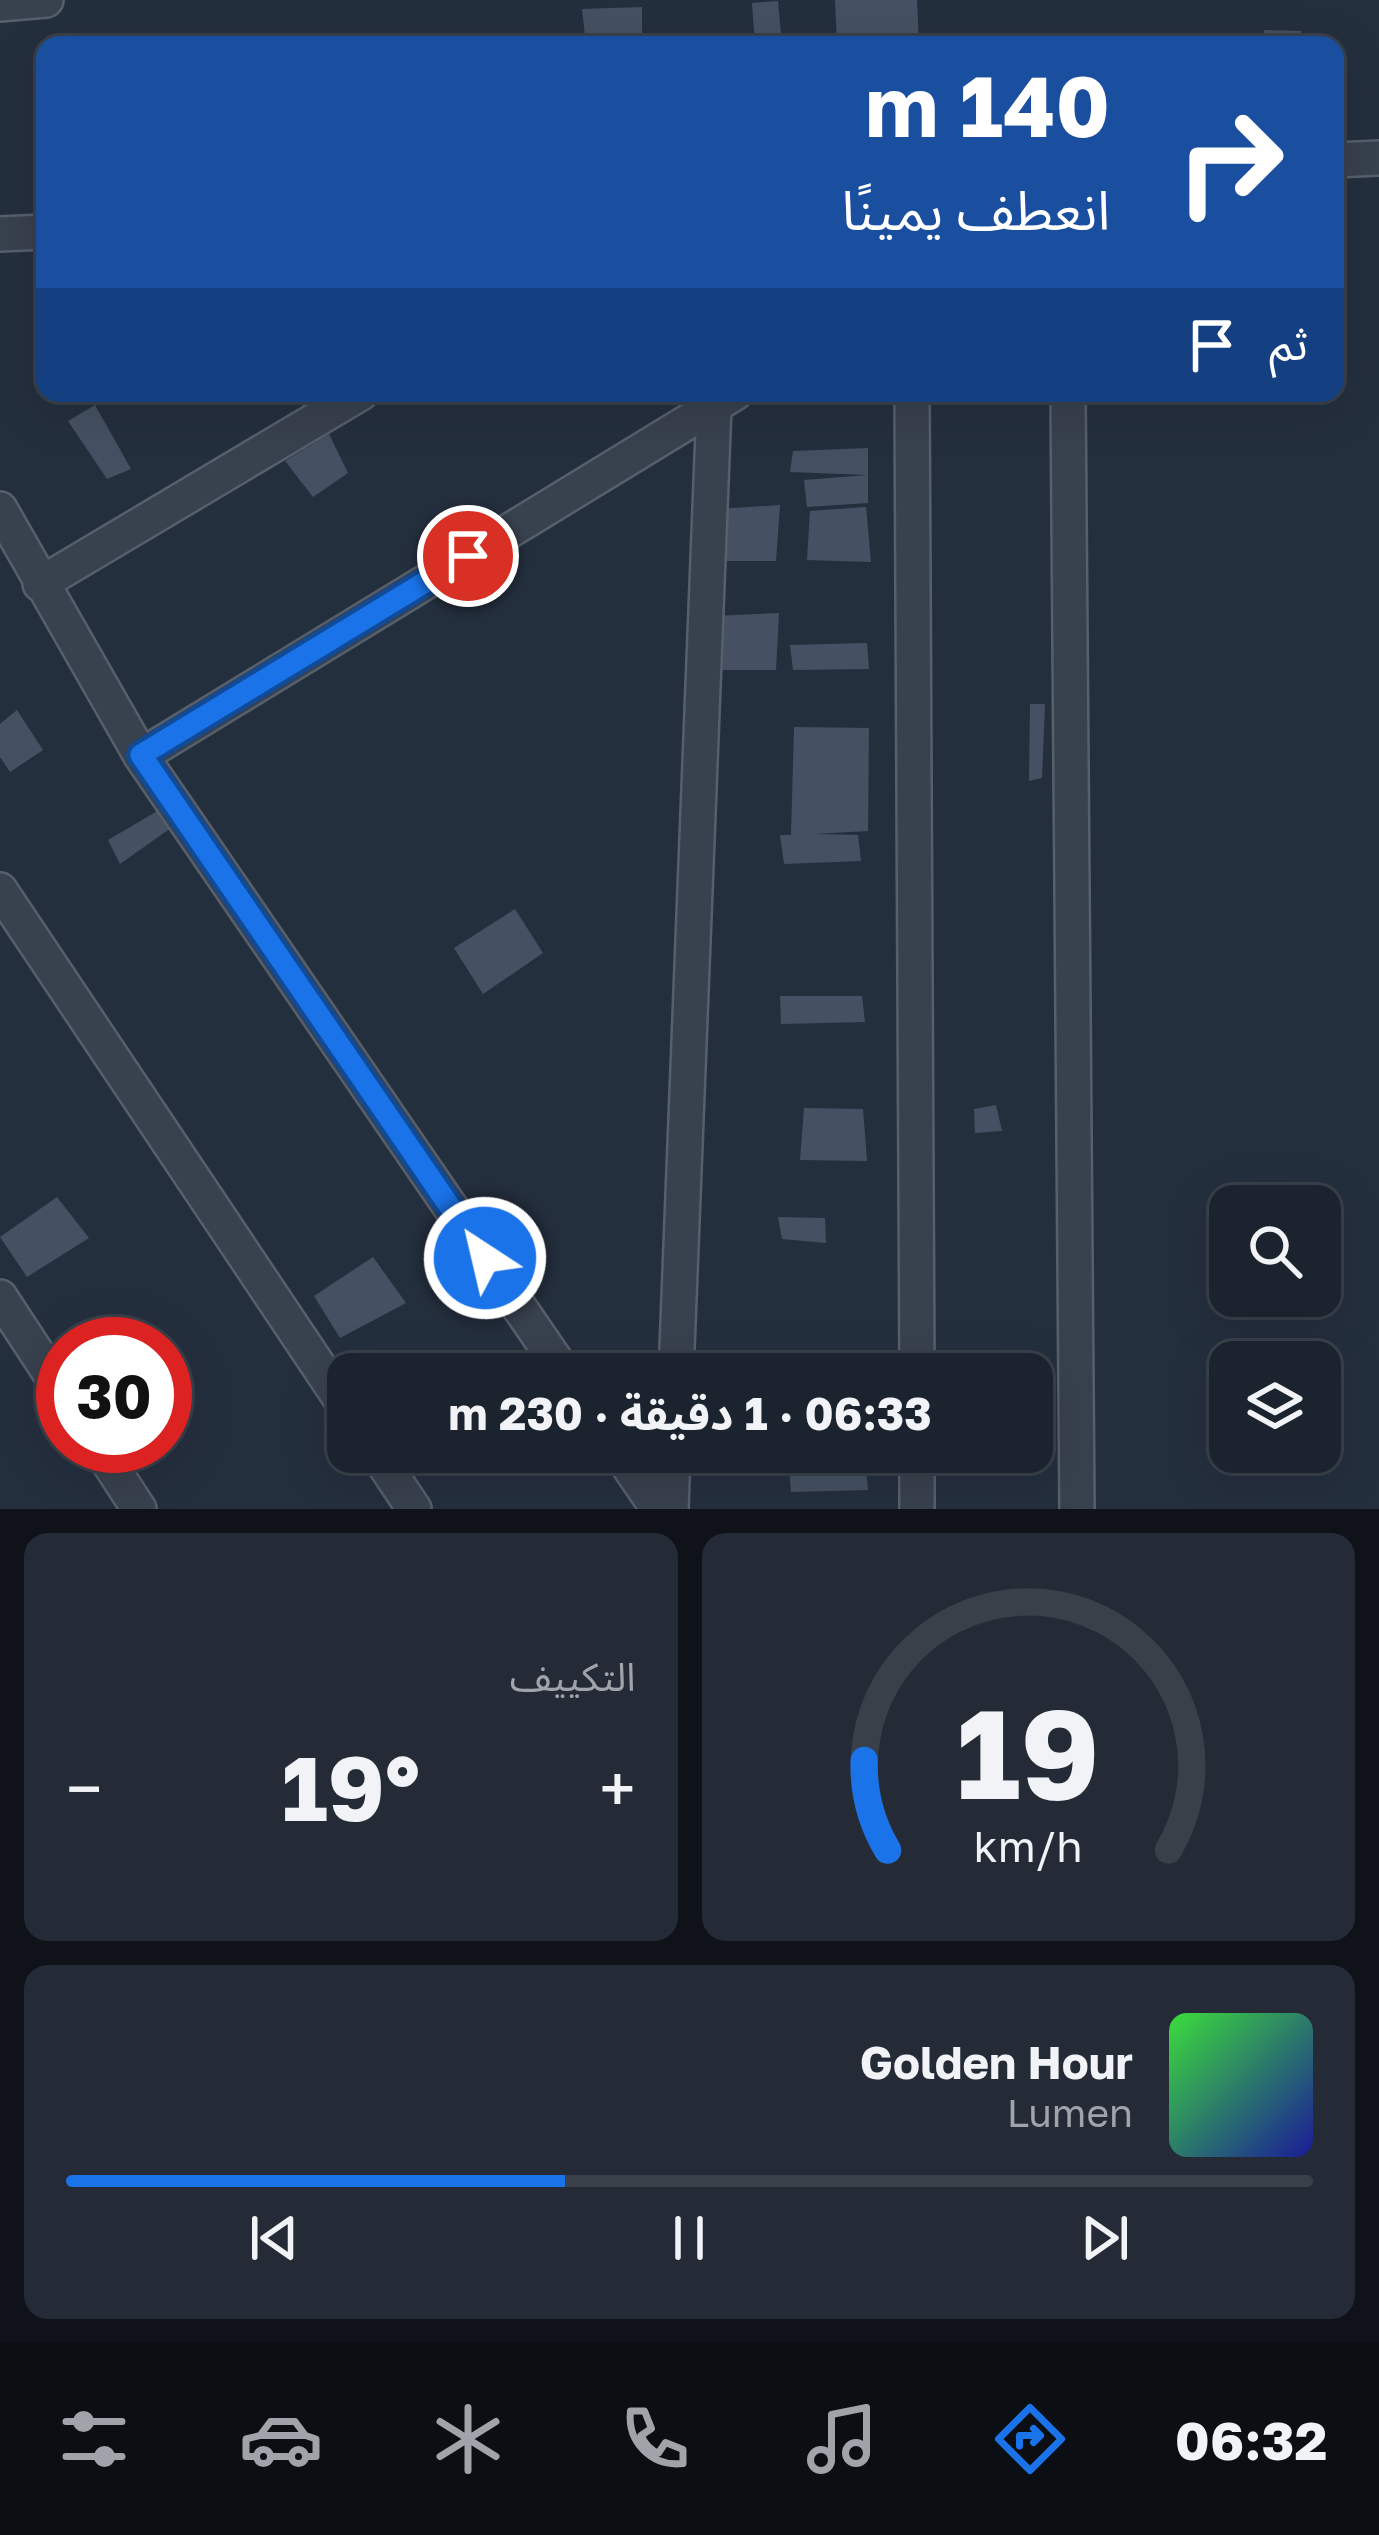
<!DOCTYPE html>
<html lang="ar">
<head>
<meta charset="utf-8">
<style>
  :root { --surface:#1b232e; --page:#242b36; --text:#f1f3f6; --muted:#a0a4aa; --line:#39404a; --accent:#1a73e8 }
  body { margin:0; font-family:"Golos Text","Noto Sans Arabic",sans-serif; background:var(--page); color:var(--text); direction:rtl; height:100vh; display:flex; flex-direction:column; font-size:45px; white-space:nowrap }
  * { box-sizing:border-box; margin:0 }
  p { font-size:39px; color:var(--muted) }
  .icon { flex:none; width:66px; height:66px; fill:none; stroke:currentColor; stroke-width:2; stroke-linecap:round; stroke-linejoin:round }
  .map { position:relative; height:1509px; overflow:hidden; direction:ltr }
  .drawer { display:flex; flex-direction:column; gap:24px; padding:24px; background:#0f1319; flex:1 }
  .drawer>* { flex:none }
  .banner { position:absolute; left:36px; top:36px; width:1308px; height:366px; border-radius:24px; box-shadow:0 12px 48px #0002,0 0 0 3px var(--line); direction:rtl; background:#1a4fa0; color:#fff; overflow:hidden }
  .fabs { position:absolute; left:1209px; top:1185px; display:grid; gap:24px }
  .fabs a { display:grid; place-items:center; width:132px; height:132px; border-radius:24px; background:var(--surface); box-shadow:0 12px 48px #0002,0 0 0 3px var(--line); font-size:60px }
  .speed { position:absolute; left:36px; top:1317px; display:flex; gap:24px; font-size:60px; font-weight:700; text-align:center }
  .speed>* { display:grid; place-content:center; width:156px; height:156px; border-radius:50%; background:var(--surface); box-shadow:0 12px 48px #0002,0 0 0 3px var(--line); line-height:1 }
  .speed .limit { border:18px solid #d22; background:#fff; color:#111 }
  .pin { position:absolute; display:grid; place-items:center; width:102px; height:102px; color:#fff; margin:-51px; border:6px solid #fff; border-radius:50%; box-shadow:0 3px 12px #0007 }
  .me { position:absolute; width:132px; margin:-66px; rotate:325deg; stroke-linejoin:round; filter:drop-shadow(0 0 9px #0008) }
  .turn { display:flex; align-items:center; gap:42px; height:252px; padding:0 36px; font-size:54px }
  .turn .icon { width:156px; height:156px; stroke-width:2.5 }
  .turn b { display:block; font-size:84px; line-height:102px }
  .then { display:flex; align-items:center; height:114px; padding:0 36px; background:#0003; gap:24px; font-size:45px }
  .big { font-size:90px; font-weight:700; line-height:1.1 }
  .drawer .widget { flex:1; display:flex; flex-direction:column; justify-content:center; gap:18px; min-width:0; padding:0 42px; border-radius:24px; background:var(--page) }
  .drawer .dial { align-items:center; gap:0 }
  .dial svg { height:312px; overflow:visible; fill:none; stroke:var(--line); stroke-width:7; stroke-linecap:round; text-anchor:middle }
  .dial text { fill:var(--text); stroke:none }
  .song { display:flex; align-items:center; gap:36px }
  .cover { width:144px; height:144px; border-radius:18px; background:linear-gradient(135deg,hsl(120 70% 55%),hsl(240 70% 35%)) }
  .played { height:12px; border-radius:6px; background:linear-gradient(90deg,var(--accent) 40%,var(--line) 40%) }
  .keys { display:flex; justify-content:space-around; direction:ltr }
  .heat { display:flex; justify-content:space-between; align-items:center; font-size:66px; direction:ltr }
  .drawer .tiles { flex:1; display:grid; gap:24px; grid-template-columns:1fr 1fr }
  .widget:last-child { grid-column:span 2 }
  .trip { position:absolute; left:327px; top:1353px; width:726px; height:120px; border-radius:24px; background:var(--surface); box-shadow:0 12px 48px #0002,0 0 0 3px var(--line); font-weight:700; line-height:120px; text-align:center; direction:rtl }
  .tabs { display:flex; height:192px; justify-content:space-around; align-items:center; background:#0b0e12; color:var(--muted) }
  .tabs .icon { width:84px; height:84px }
  .tabs .current { color:var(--accent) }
  .tabs b { font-size:54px; color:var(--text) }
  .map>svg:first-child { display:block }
</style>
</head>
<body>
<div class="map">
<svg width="1379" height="1509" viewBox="0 0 1379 1509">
  <rect width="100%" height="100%" fill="#242f3e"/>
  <path fill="#455162" d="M835 0H917L919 45H837Z
    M778 1 782 45H755L752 3Z
    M642 7V45H586L582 9Z
    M1264 30 1301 31 1300 45H1265Z
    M230 35V45H202L201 36Z
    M95 405 131 469 107 479 68 421Z
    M329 434 348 473 313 497 285 461Z
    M868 448V475L790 472 793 451Z
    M868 475V503L807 507 804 480Z
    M780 505 776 561H715L716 509Z
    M866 507 871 562 807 560 810 511Z
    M779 613 776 670H712L714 616Z
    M867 643 869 669 793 670 790 645Z
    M1030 704H1045L1042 778 1029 781Z
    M17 710 43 750 10 772 0 757V724Z
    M794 727 869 728 868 831 814 834 858 835 861 861 784 864 780 835H791Z
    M166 806 178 823 120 864 108 840Z
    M515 909 543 953 483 994 454 948Z
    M780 996H862L865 1022 781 1024Z
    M996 1105 1002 1131 975 1133 974 1109Z
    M804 1108 863 1109 867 1161 800 1160Z
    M57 1197 89 1238 27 1277 0 1237Z
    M778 1217 825 1218 826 1243 782 1239Z
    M373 1257 406 1303 340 1338 314 1296Z
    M787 1353 865 1355 866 1374H784Z
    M866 1468 868 1490 791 1492 789 1469Z"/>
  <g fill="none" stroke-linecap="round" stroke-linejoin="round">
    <defs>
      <path id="minor" d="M0 4 46 0
        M1335 160 1379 158
        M0 234 45 232
        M912 393 917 1374
        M1068 393 1077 1509
        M0 509 141 756 565 1374
        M40 584 361 393
        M141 756 735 393
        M0 890 348 1410
        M0 1297 63 1393
        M676 1374 714 406
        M98 1446 139 1509
        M376 1452 414 1509
        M619 1452 658 1509
        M917 1452V1509
        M671 1509 673 1452"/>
    </defs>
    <use href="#minor" stroke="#565f6c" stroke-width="38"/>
    <use href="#minor" stroke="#38414e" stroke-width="33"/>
  </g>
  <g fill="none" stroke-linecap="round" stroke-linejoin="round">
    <defs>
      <path id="route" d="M468 556 141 755 485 1258"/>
    </defs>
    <use href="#route" stroke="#114b97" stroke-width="30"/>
    <use href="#route" stroke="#1a73e8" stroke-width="21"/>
  </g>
</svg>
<div class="fabs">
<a><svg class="icon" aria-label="search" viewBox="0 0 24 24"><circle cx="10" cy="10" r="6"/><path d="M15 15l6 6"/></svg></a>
<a><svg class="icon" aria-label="layers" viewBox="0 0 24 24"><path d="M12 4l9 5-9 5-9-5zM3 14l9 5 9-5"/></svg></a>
</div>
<div class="speed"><div class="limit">30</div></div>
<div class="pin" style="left:468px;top:556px;background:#d93025"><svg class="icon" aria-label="arrive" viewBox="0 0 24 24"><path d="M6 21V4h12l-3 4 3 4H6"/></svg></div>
<svg class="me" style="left:485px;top:1258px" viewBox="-20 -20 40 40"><circle r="17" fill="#1a73e8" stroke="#fff" stroke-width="3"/><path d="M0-11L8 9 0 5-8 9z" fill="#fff"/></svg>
<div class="trip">06:33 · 1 دقيقة · 230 m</div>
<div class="banner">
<div class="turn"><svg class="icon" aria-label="right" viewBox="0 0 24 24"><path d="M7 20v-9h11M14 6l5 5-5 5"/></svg><div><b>140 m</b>انعطف يمينًا</div></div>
<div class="then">ثم<svg class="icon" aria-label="arrive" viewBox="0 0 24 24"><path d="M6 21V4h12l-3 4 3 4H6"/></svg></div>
</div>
</div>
<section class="drawer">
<div class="tiles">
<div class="widget dial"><svg viewBox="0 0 100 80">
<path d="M14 69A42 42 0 1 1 86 69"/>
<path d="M14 69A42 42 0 0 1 8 46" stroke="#1a73e8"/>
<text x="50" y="56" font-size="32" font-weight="700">19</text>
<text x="50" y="72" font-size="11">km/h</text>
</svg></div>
<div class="widget"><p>التكييف</p>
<div class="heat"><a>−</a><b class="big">19°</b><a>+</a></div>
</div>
<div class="widget">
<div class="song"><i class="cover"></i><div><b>Golden Hour</b><p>Lumen</p></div></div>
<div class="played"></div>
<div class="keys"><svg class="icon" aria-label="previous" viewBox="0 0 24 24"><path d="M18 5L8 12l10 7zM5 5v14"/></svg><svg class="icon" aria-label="pause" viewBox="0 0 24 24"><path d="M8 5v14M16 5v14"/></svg><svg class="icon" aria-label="next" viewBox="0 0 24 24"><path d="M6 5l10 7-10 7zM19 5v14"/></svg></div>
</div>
</div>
</section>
<nav class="tabs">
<b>06:32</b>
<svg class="icon current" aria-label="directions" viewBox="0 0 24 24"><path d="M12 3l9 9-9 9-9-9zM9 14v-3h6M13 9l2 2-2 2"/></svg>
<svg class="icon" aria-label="music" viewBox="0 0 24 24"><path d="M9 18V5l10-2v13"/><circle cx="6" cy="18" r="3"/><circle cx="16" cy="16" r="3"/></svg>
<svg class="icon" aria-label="phone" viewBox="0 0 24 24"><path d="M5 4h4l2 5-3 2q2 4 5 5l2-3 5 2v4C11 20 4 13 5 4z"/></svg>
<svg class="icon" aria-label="climate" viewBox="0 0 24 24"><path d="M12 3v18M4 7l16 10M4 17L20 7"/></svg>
<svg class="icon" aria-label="car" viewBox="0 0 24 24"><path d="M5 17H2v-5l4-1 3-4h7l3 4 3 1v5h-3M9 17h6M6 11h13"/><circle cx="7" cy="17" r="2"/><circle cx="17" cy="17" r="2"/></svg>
<svg class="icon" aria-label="filters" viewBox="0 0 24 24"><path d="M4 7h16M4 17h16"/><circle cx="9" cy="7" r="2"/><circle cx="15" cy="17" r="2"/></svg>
</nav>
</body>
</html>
